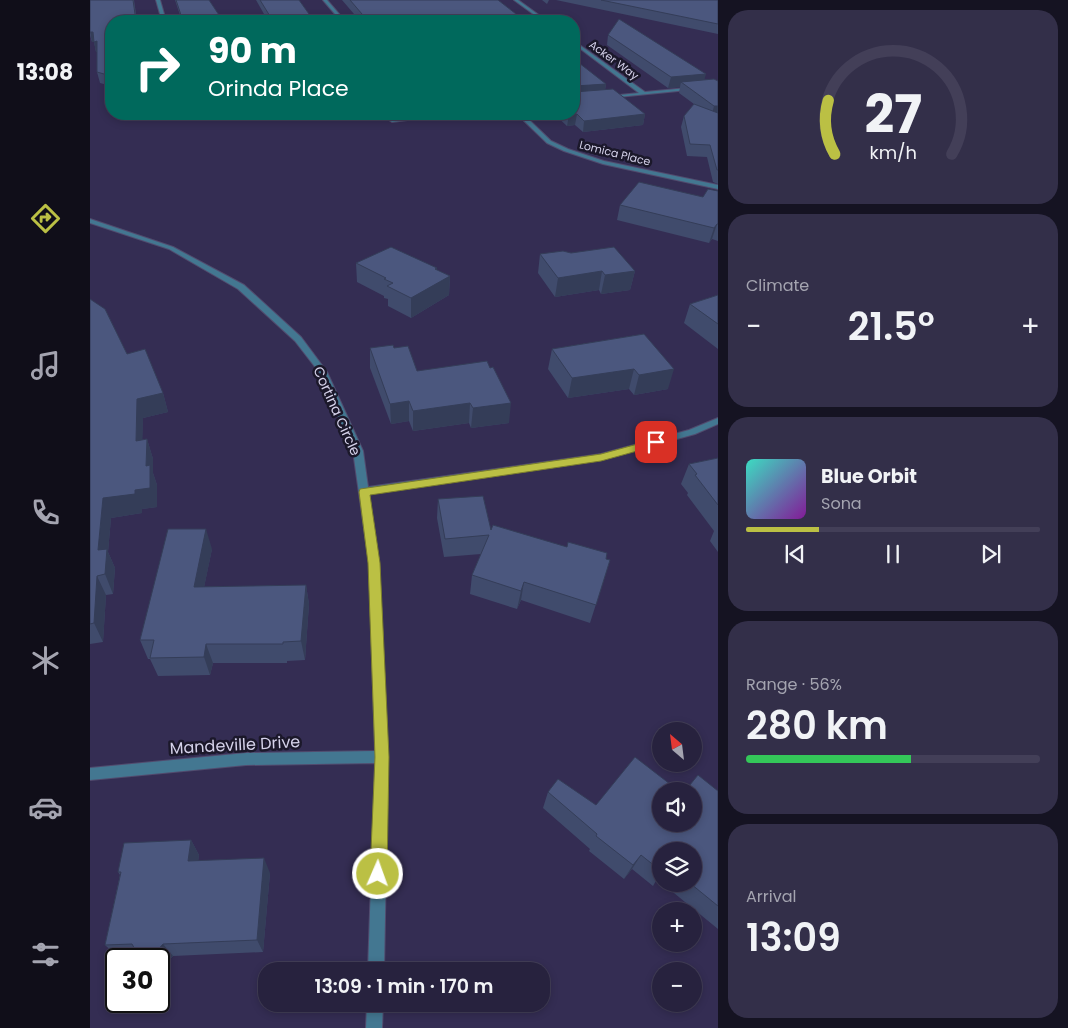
<!DOCTYPE html>
<html lang="en">
<head>
<meta charset="utf-8">
<style>
  :root { --surface:#27223e; --page:#332f49; --text:#f1f3f6; --muted:#a4a4b0; --line:#433f58; --accent:#bbc044 }
  body { margin:0; font-family:Poppins,sans-serif; background:var(--page); color:var(--text); height:100vh; display:flex; flex-direction:column; font-size:19px; white-space:nowrap }
  * { box-sizing:border-box; margin:0 }
  p { font-size:16px; color:var(--muted) }
  .icon { flex:none; width:28px; height:28px; fill:none; stroke:currentColor; stroke-width:2; stroke-linecap:round; stroke-linejoin:round }
  .map { position:relative; flex:1; overflow:hidden }
  .drawer { display:flex; flex-direction:column; gap:10px; padding:10px; background:#151322; width:350px }
  .drawer>* { flex:none }
  .top-card { position:absolute; left:15px; top:15px; width:475px; height:105px; border-radius:20px; box-shadow:0 2px 8px #0003,0 0 0 1px var(--line); background:#00695c; color:#fff; overflow:hidden }
  .needle { width:32px; rotate:332deg }
  .controls { position:absolute; left:562px; top:722px; display:grid; gap:10px }
  .controls a { display:grid; place-items:center; width:50px; height:50px; border-radius:50%; background:var(--surface); box-shadow:0 2px 8px #0003,0 0 0 1px var(--line); font-size:25px }
  .speed { position:absolute; left:15px; top:948px; display:flex; gap:10px; font-size:25px; font-weight:700; text-align:center }
  .speed>* { display:grid; place-content:center; width:65px; height:65px; border-radius:50%; background:var(--surface); box-shadow:0 2px 8px #0003,0 0 0 1px var(--line); line-height:1 }
  .speed .limit { border:2px solid #111; border-radius:8px; background:#fff; color:#111 }
  .pin { position:absolute; display:grid; place-items:center; width:42px; height:42px; color:#fff; margin:-21px; border-radius:10px; box-shadow:0 2px 8px #0006 }
  .me { position:absolute; width:55px; margin:-28px; rotate:2deg; stroke-linejoin:round; filter:drop-shadow(0 0 4px #0008) }
  .turn { display:flex; align-items:center; gap:18px; height:105px; padding:0 20px; font-size:22px }
  .turn .icon { width:65px; height:65px; stroke-width:2.5 }
  .turn b { display:block; font-size:35px; line-height:42px }
  .big { font-size:38px; font-weight:600; line-height:1.1 }
  .drawer .card { flex:1; display:flex; flex-direction:column; justify-content:center; gap:8px; min-width:0; padding:0 18px; border-radius:20px; background:var(--page) }
  .drawer .dial { align-items:center; gap:0 }
  .dial svg { height:130px; overflow:visible; fill:none; stroke:var(--line); stroke-width:7; stroke-linecap:round; text-anchor:middle }
  .dial text { fill:var(--text); stroke:none }
  .song { display:flex; align-items:center; gap:15px }
  .cover { width:60px; height:60px; border-radius:8px; background:linear-gradient(135deg,hsl(170 70% 55%),hsl(290 70% 35%)) }
  .played { height:5px; border-radius:2px; background:linear-gradient(90deg,var(--accent) 25%,var(--line) 25%) }
  .keys { display:flex; justify-content:space-around; direction:ltr }
  .heat { display:flex; justify-content:space-between; align-items:center; font-size:28px; direction:ltr }
  .charge { height:8px; border-radius:4px; background:linear-gradient(90deg,#34c759 56%,var(--line) 0) }
  .trip { position:absolute; left:168px; top:962px; width:292px; height:50px; border-radius:20px; background:var(--surface); box-shadow:0 2px 8px #0003,0 0 0 1px var(--line); font-weight:600; line-height:50px; text-align:center }
  main { display:flex; flex:1; min-height:0 }
  .tab-bar { display:flex; flex-direction:column; width:90px; justify-content:space-around; align-items:center; background:#100e19; color:var(--muted) }
  .tab-bar .icon { width:35px; height:35px }
  .tab-bar .on { color:var(--accent) }
  .tab-bar b { font-size:22px; color:var(--text) }
  .map>svg:first-child { display:block }
</style>
</head>
<body>
<main>
<nav class="tab-bar">
<b>13:08</b>
<svg class="icon on" aria-label="directions" viewBox="0 0 24 24"><path d="M12 3l9 9-9 9-9-9zM9 14v-3h6M13 9l2 2-2 2"/></svg>
<svg class="icon" aria-label="music" viewBox="0 0 24 24"><path d="M9 18V5l10-2v13"/><circle cx="6" cy="18" r="3"/><circle cx="16" cy="16" r="3"/></svg>
<svg class="icon" aria-label="phone" viewBox="0 0 24 24"><path d="M5 4h4l2 5-3 2q2 4 5 5l2-3 5 2v4C11 20 4 13 5 4z"/></svg>
<svg class="icon" aria-label="climate" viewBox="0 0 24 24"><path d="M12 3v18M4 7l16 10M4 17L20 7"/></svg>
<svg class="icon" aria-label="car" viewBox="0 0 24 24"><path d="M5 17H2v-5l4-1 3-4h7l3 4 3 1v5h-3M9 17h6M6 11h13"/><circle cx="7" cy="17" r="2"/><circle cx="17" cy="17" r="2"/></svg>
<svg class="icon" aria-label="filters" viewBox="0 0 24 24"><path d="M4 7h16M4 17h16"/><circle cx="9" cy="7" r="2"/><circle cx="15" cy="17" r="2"/></svg>
</nav>
<div class="map">
<svg width="628" height="1028" viewBox="0 0 628 1028">
  <rect width="100%" height="100%" fill="#342d53"/>
  <g fill="none" stroke-linecap="round" stroke-linejoin="round">
    <defs>
      <path id="minor" d="M66 0H70L76 21H72Z
        M233 0H237L255 21H251Z
        M424 0H428L457 21H453Z
        M484 41 555 92 628 85V87L518 98 520 96 549 93 484 44Z
        M348 114H364L302 122 299 120Z
        M427 114H433L461 141 478 149 514 161 628 185V189L513 164 474 151 457 143Z
        M0 219 83 247 154 285 211 337 237 372 273 451 278 487 511 454 599 430 628 418V424L605 434 511 460 279 494 289 563 298 757 294 971H278L285 763 156 765 0 780V768L156 753 285 751 279 563 263 451 229 372 205 341 148 289 79 249 0 223Z
        M277 1004H293L292 1028H276Z"/>
    </defs>
    <use href="#minor" stroke="#514b6e" stroke-width="2"/>
    <use href="#minor" fill="#437791" fill-rule="evenodd"/>
  </g>
  <path fill="#404b6c" d="M0 0H44L47 21H21V86L10 83 7 72V52H6L4 42H2L0 35Z
    M85 0H119L133 21H92Z
    M166 0H209L224 21H178Z
    M252 0H408L435 21H270Z
    M452 0H459L457 4Z
    M466 0H628V34Z
    M518 35 614 80 628 81V184L623 182 617 157 597 156 591 127 594 116 604 104 589 93 590 87 578 88 517 45Z
    M516 84 515 90 555 114 553 125 493 132 485 125 477 126 464 114H484Z
    M628 191V241L622 239 619 243 527 220 530 205 613 197Z
    M450 254 545 271 540 290 511 294 509 290 465 297 448 273Z
    M266 263 347 270 360 276 359 295 321 318 298 306V299L294 298V296L267 282Z
    M628 295V349L594 323 600 304Z
    M0 299 37 354 73 393 78 412 53 418 52 440 57 439 63 459V473L67 485V507L52 509V513L21 518 18 552 25 568 23 594 16 595 13 642 0 644Z
    M554 334 578 389 544 395 539 389 478 398 458 369 462 349Z
    M280 348 327 371 419 423 381 428 379 423 323 431 319 421 301 424 280 368Z
    M628 458V552L620 541 624 531 597 495 598 493 591 484 599 464Z
    M348 499 401 530 520 560 500 623 431 600 427 609 380 594 382 575 391 554 354 557 347 518Z
    M122 549 114 587 216 585 219 604 215 660 197 661V663H123L120 675 68 676 60 659H58L50 640Z
    M628 791V929L573 884H604L571 851V883L567 879 563 886 542 869 534 879 499 851 500 849 453 808 458 792 571 824Z
    M101 840 109 855 108 861 180 873 173 952 83 956 75 965 69 966V959H52L50 956 28 957 15 945 30 875 28 872Z"/>
  <path fill="#343d58" d="M0 32H3L7 41 10 51 6 52 4 42H2Z
    M616 74 613 85 591 82 590 87 578 88 581 77Z
    M516 84 514 94 484 97 485 86Z
    M624 106H628V117L621 118Z
    M487 114 485 125 477 126 479 115Z
    M555 114 553 125 493 132 494 121Z
    M627 224 622 239 619 243 624 228Z
    M347 268V283L360 276 359 295 321 318V298L345 269Z
    M512 271 509 290 465 297 468 278Z
    M545 271 540 290 511 294 515 275Z
    M544 369 539 389 478 398 482 378Z
    M584 369 578 389 544 395 549 375Z
    M73 393 78 412 53 418 52 460 46 441 47 399Z
    M319 401V421L301 424 300 404Z
    M380 403 379 423 323 431V411Z
    M421 403 419 423 381 428 383 408Z
    M57 439 63 459V473L67 485V507L52 509V513L21 518 18 552 25 568 23 594 15 574 8 550 13 498 45 490 56 466Z
    M116 529 122 549 110 607 104 587Z
    M7 576 16 595 13 642 4 623Z
    M434 582 431 600 427 609 431 591Z
    M216 585 219 604 215 660 211 641Z
    M116 644 123 663 120 675 114 657Z
    M101 840 109 855 106 875 98 861Z
    M551 855 542 869 534 879 543 865Z
    M174 858 180 873 173 952 167 940Z
    M73 944 83 956 75 965 64 954Z"/>
  <path fill="#4b577e" stroke="#343d58" d="M0 0H43L46 21H21V76L7 72V41L4 42 3 32H0Z
    M86 0H119L133 21H93Z
    M170 0H209L224 21H183Z
    M260 0H408L435 21H278Z
    M511 0H628V24Z
    M529 19 616 74 581 77 518 35Z
    M484 59 516 84 485 86 484 92 523 89 555 114 494 121 487 114 479 115 478 114H484Z
    M624 79 628 81V106H624L591 82Z
    M604 104 628 113V170H627L620 145 600 144 594 116Z
    M549 182 613 197 618 189 628 191V224H627L624 228 530 205Z
    M301 247 347 268 345 269 360 276 321 298 297 286 303 283 294 279 296 278 266 263Z
    M524 247 545 271 515 275 512 271 468 278 450 254 473 251 481 253Z
    M628 295V324L600 304Z
    M0 299 15 309 37 354 55 349 73 393 47 399 46 441 57 439 56 466 60 465V488L45 490V494L13 498 8 550 17 549 15 574 7 576 4 623 0 624Z
    M554 334 584 369 549 375 544 369 482 378 462 349Z
    M303 345 304 348 318 346 327 371 397 361 400 368 403 367 421 403 383 408 380 403 323 411 319 401 300 404 280 348Z
    M628 458V505L605 475 607 474 599 464Z
    M393 496 401 530 403 525 477 547 478 542 517 553 516 559 520 560 506 605 434 582 431 591 382 575 399 535 355 539 348 499Z
    M78 529H116L104 587 216 585 211 641 193 642V644H116L114 657 60 658 64 640H50Z
    M545 757 589 791H571V824H604V791H595L608 775 628 791V906L601 884H604V851H571V871L551 855 543 865 506 836 507 834 458 792 468 779 506 805Z
    M101 840 98 861 174 858 167 940 73 944 64 954 48 955 42 944 15 945 31 872H28L34 843Z"/>
  <path fill="#bbc044" stroke="#7a7d2c" d="M566 439 571 442 569 445 511 461 280 495 290 563 299 757 297 874 294 880 288 882 283 880 280 874 285 757 278 563 269 492 270 489 511 454Z"/>
  <g text-anchor="middle" dominant-baseline="central" stroke-width="5" stroke-linejoin="round" paint-order="stroke">
    <g font-size="11" fill="#d5d2ea" stroke="#1b182a">
      <text transform="translate(524 60) rotate(36)">Acker Way</text>
      <text transform="translate(525 153) rotate(14)">Lomica Place</text>
    </g>
    <g font-size="14" fill="#d5d2ea" stroke="#1b182a">
      <text transform="translate(247 411) rotate(66)">Cortina Circle</text>
    </g>
    <g font-size="16" fill="#d5d2ea" stroke="#1b182a">
      <text transform="translate(145 745) rotate(-3)">Mandeville Drive</text>
    </g>
  </g>
</svg>
<div class="controls">
<a><svg class="needle" viewBox="-14 -14 28 28"><path d="M0-13l5 13h-10z" fill="#e53935"/><path d="M0 13l5-13h-10z" fill="#a4a4b0"/></svg></a>
<a><svg class="icon" aria-label="sound" viewBox="0 0 24 24"><path d="M4 9h4l5-4v14l-5-4H4zM17 9q2 3 0 6"/></svg></a>
<a><svg class="icon" aria-label="layers" viewBox="0 0 24 24"><path d="M12 4l9 5-9 5-9-5zM3 14l9 5 9-5"/></svg></a>
<a>+</a>
<a>−</a>
</div>
<div class="speed"><div class="limit">30</div></div>
<div class="pin" style="left:566px;top:442px;background:#d93025"><svg class="icon" aria-label="arrive" viewBox="0 0 24 24"><path d="M6 21V4h12l-3 4 3 4H6"/></svg></div>
<svg class="me" style="left:288px;top:874px" viewBox="-20 -20 40 40"><circle r="17" fill="#bbc044" stroke="#fff" stroke-width="3"/><path d="M0-11L8 9 0 5-8 9z" fill="#fff"/></svg>
<div class="trip">13:09 · 1 min · 170 m</div>
<div class="top-card">
<div class="turn"><svg class="icon" aria-label="right" viewBox="0 0 24 24"><path d="M7 20v-9h11M14 6l5 5-5 5"/></svg><div><b>90 m</b>Orinda Place</div></div>
</div>
</div>
<section class="drawer">
<div class="card dial"><svg viewBox="0 0 100 80">
<path d="M14 69A42 42 0 1 1 86 69"/>
<path d="M14 69A42 42 0 0 1 10 36" stroke="#bbc044"/>
<text x="50" y="56" font-size="32" font-weight="700">27</text>
<text x="50" y="72" font-size="11">km/h</text>
</svg></div>
<div class="card"><p>Climate</p>
<div class="heat"><a>−</a><b class="big">21.5°</b><a>+</a></div>
</div>
<div class="card">
<div class="song"><i class="cover"></i><div><b>Blue Orbit</b><p>Sona</p></div></div>
<div class="played"></div>
<div class="keys"><svg class="icon" aria-label="previous" viewBox="0 0 24 24"><path d="M18 5L8 12l10 7zM5 5v14"/></svg><svg class="icon" aria-label="pause" viewBox="0 0 24 24"><path d="M8 5v14M16 5v14"/></svg><svg class="icon" aria-label="next" viewBox="0 0 24 24"><path d="M6 5l10 7-10 7zM19 5v14"/></svg></div>
</div>
<div class="card"><p>Range · 56%</p><b class="big">280 km</b><div class="charge"></div></div>
<div class="card"><p>Arrival</p><b class="big">13:09</b></div>
</section>
</main>
</body>
</html>
